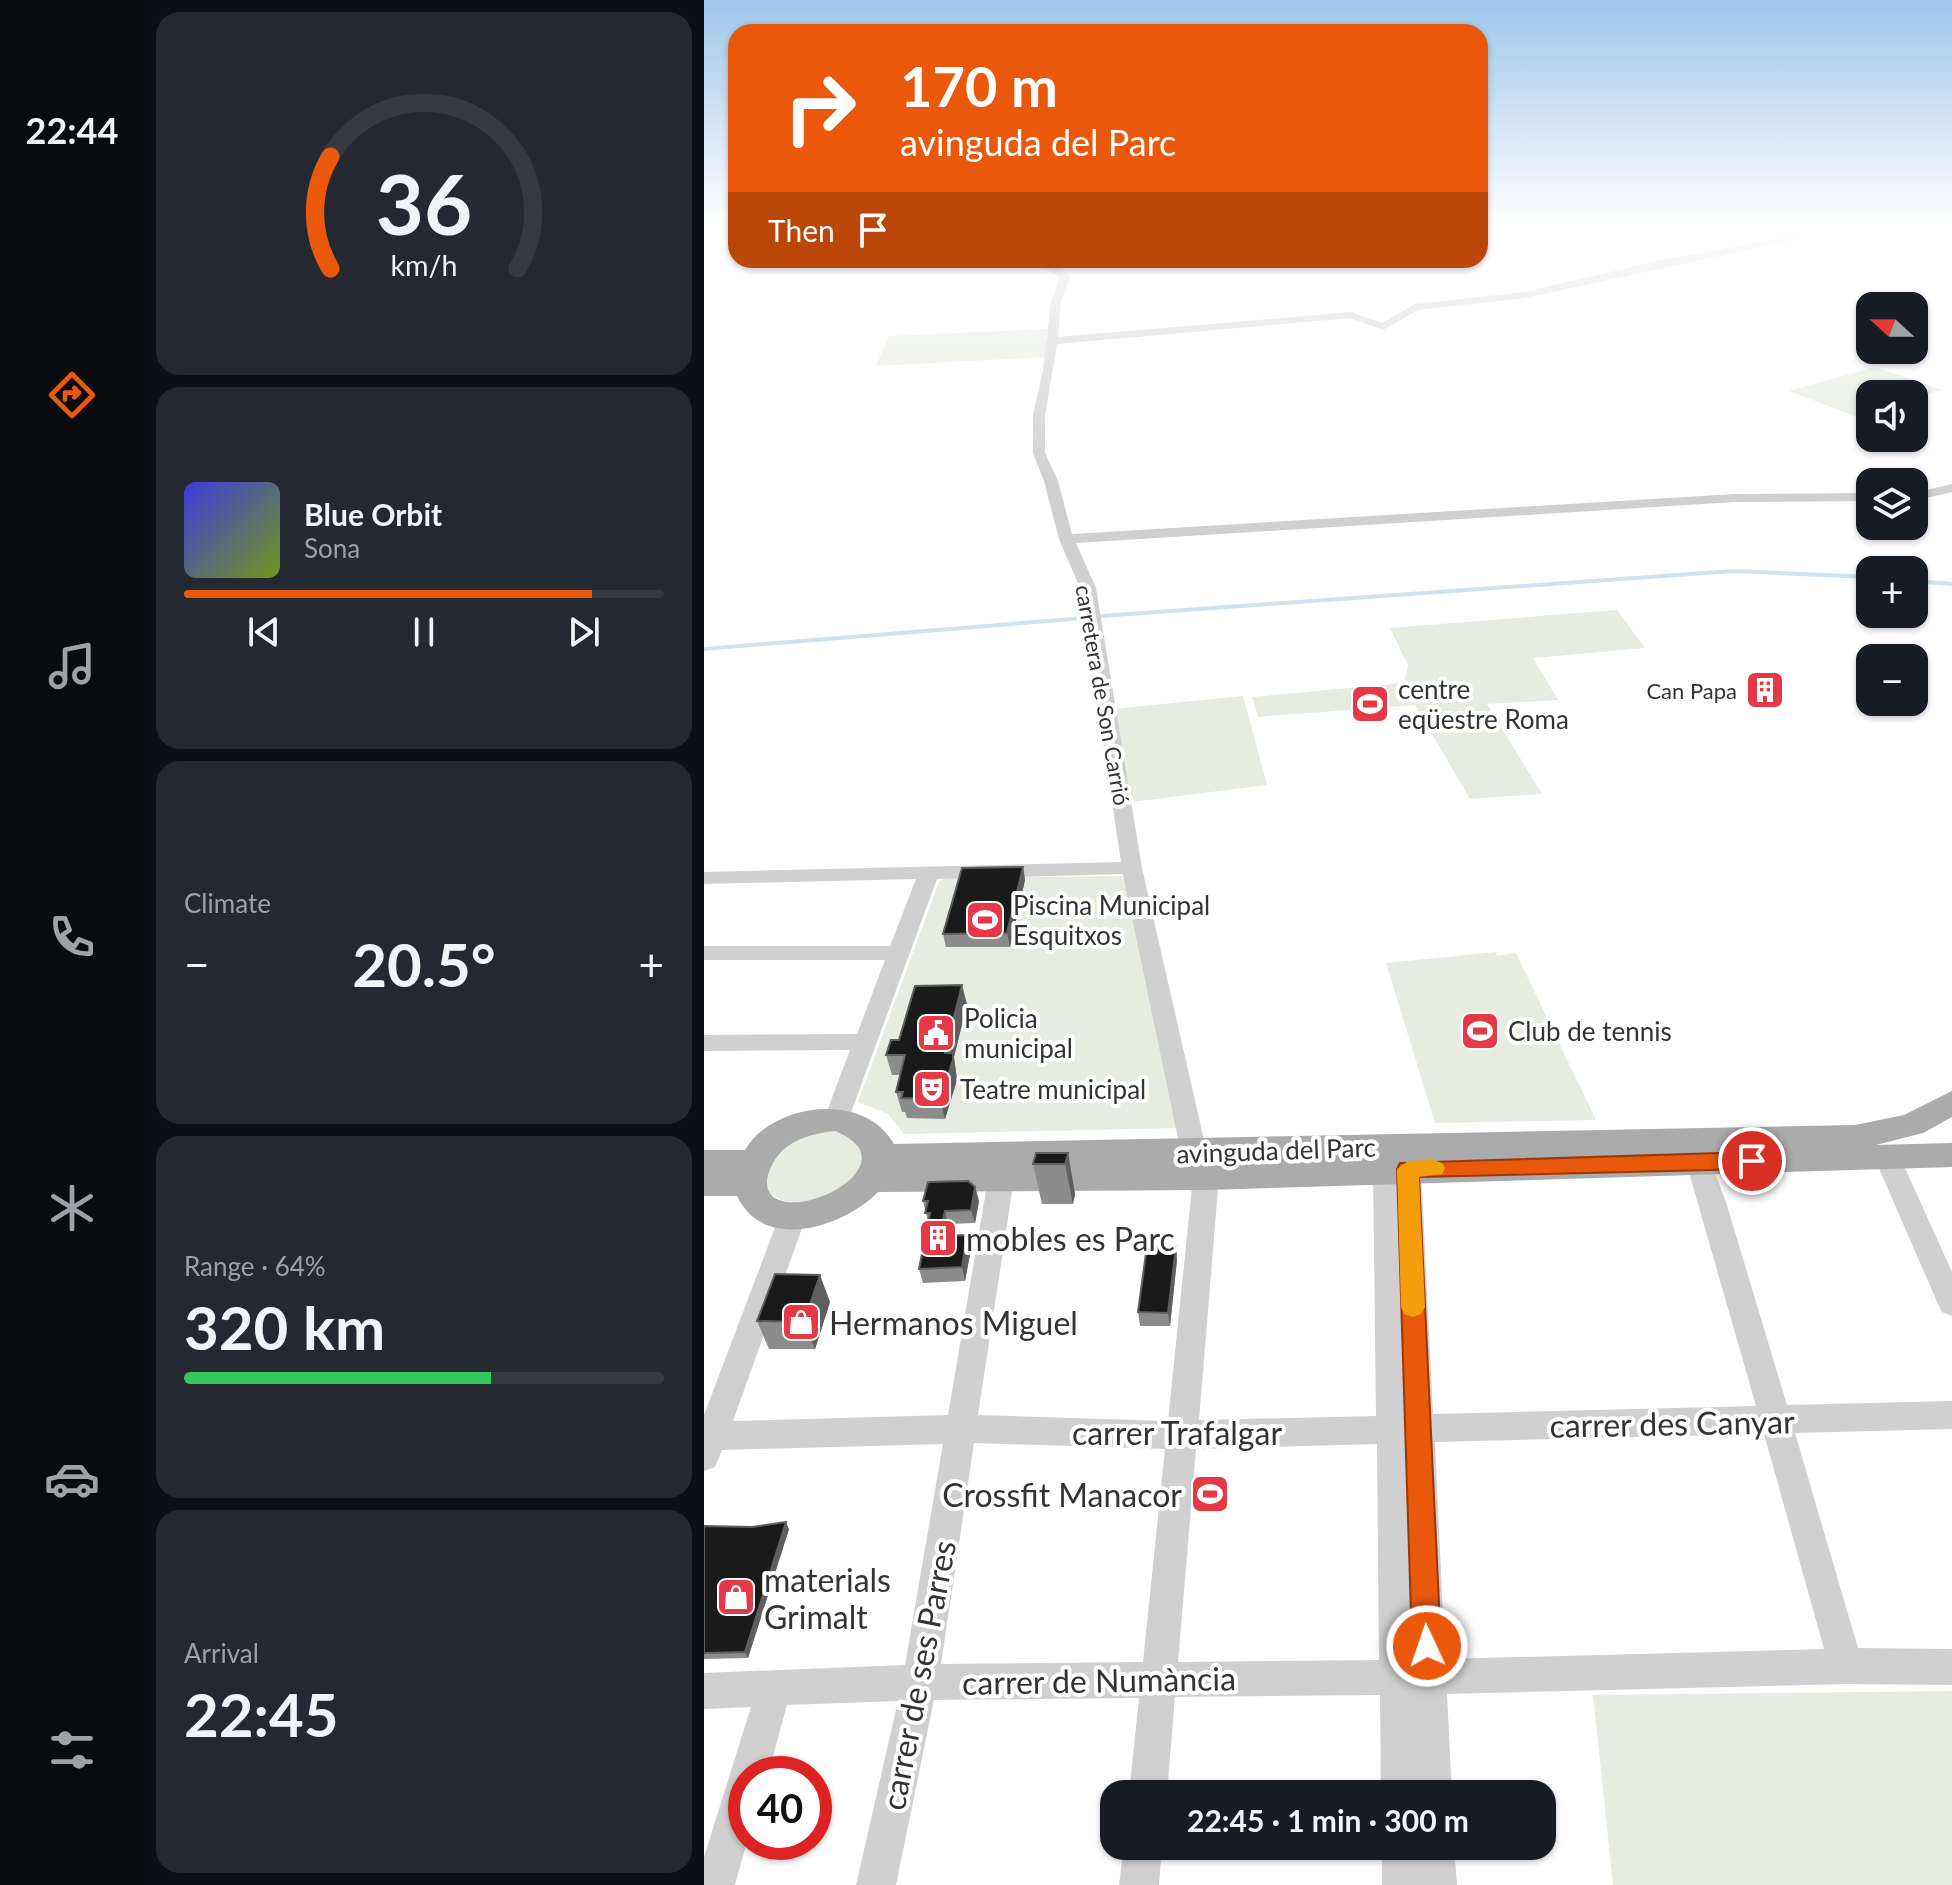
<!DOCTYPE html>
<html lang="en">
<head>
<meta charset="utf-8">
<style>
  :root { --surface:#171b24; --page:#242831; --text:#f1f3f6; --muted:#9ea1a6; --line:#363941; --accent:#ea580c }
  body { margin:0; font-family:Lato,sans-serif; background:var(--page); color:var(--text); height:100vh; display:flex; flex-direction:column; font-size:30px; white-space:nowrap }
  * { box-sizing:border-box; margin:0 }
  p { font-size:26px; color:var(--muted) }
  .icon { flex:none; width:44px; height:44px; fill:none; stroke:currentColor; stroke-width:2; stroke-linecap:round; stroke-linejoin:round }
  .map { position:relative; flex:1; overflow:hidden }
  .side { display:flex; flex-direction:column; gap:12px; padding:12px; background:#0d0f14; width:560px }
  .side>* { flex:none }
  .banner { position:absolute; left:24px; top:24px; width:760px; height:244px; border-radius:24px; box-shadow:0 2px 6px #0004; background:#ea580c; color:#fff; overflow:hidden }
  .needle { width:52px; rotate:291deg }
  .tools { position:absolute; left:1152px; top:292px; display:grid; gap:16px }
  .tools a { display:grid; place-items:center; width:72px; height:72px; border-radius:16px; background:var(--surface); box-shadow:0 2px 6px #0004; font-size:40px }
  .speed { position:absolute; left:24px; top:1756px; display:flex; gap:16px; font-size:40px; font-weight:700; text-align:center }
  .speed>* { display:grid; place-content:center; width:104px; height:104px; border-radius:50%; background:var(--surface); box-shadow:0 2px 6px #0004; line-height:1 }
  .speed .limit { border:12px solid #d22; background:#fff; color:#111 }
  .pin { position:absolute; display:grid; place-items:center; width:68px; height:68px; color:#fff; margin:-34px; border:4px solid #fff; border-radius:50%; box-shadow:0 2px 8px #0007 }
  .me { position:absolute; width:88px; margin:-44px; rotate:357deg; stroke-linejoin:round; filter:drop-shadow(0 0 6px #0008) }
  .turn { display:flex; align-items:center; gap:28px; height:168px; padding:0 40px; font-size:36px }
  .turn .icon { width:104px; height:104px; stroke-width:2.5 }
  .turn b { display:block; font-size:56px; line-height:68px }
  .then { display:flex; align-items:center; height:76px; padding:0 40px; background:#0003; gap:16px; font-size:30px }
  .big { font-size:60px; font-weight:700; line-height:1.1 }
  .side .card { flex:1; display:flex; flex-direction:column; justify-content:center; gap:12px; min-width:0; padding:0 28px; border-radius:24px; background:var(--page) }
  .side .dial { align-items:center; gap:0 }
  .dial svg { height:208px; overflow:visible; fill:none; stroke:var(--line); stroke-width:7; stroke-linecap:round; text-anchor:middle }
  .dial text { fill:var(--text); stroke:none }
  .song { display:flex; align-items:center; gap:24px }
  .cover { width:96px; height:96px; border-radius:12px; background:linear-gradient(135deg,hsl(240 70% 55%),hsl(80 70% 35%)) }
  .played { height:8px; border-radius:4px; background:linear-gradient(90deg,var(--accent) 85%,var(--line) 85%) }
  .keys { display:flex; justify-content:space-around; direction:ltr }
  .heat { display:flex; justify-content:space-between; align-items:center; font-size:44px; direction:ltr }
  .charge { height:12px; border-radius:6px; background:linear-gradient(90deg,#34c759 64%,var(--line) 0) }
  .trip { position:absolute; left:396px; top:1780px; width:456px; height:80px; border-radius:24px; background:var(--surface); box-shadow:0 2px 6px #0004; font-weight:700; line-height:80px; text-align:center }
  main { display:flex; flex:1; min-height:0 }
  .tabs { display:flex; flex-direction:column; width:144px; justify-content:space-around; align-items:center; background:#090b0e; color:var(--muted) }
  .tabs .icon { width:56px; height:56px }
  .tabs .selected { color:var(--accent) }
  .tabs b { font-size:36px; color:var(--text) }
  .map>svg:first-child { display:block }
</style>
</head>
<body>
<main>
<nav class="tabs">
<b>22:44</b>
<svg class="icon selected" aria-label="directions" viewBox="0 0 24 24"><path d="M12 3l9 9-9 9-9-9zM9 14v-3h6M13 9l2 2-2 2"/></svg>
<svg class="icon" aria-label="music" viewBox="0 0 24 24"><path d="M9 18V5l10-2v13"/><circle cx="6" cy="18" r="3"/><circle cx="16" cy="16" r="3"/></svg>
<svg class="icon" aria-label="phone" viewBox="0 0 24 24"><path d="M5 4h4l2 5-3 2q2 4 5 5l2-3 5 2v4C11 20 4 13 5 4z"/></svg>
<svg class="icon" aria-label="climate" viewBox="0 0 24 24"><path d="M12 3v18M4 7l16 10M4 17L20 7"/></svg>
<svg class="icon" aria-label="car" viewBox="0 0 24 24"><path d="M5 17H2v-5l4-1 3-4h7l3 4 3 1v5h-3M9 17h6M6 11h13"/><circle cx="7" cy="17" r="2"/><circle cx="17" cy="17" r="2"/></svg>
<svg class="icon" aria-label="filters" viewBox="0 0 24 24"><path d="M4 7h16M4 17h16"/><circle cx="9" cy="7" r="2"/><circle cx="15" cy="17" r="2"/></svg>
</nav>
<section class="side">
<div class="card dial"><svg viewBox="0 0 100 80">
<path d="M14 69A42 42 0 1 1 86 69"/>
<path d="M14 69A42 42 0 0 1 14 26" stroke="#ea580c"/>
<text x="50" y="56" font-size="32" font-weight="700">36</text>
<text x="50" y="72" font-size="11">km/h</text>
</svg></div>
<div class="card">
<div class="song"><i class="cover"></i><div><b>Blue Orbit</b><p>Sona</p></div></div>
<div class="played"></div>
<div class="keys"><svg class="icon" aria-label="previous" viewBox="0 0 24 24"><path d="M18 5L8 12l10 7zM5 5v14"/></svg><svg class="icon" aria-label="pause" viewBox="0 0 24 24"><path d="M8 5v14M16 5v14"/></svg><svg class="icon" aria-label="next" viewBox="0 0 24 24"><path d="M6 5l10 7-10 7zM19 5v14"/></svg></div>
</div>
<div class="card"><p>Climate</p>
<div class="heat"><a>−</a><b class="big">20.5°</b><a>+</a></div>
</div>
<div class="card"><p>Range · 64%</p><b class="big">320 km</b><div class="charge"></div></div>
<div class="card"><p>Arrival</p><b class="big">22:45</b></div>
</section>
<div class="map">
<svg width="1248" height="1885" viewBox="0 0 1248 1885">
  <rect width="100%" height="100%" fill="#fff"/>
  <path fill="#e6ecdf" d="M343 329 341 357 172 366 185 336Z
    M1171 367 1238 390 1210 398V394H1166V412L1151 416 1085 391Z
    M913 610 941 648 829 658 854 700 783 704 838 794 766 799 711 705 554 717 548 697 700 683 704 665 686 628Z
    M539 696 563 785 428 802 409 709Z
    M424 876 476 1128 200 1134 184 1114 154 1102 235 882 241 878Z
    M792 952 793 956 812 953 892 1120 731 1123 682 963Z
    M139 1130 162 1152 149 1184C119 1196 91 1215 63 1191L60 1166 97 1134Z
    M1248 1691V1885H909L889 1695Z"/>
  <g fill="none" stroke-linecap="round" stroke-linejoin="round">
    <path stroke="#cfe2ee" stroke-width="4" d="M1210 581 1248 584
      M397 616 1029 571 1166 577
      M0 649 380 618"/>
    <path fill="#d0d0d0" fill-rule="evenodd" d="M1048 221H1059L1104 237 821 298 714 310 679 330 646 318 353 344 341 415V453L354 481 368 534 1031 494 1166 493V501L1031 502 372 543 392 588 438 868 503 1153 499 1160 490 1163 481 1160 477 1153 419 874 233 879 142 1126H124L120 1119 146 1050 0 1051V1035L153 1034 181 960H0V946H186L212 879 0 884V872L417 862 376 588 355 539 340 481 329 453V415L339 370 347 301 356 277 326 260C343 260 356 264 366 277L357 301 354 337 647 312 678 323 711 304 821 292 957 260 1088 236Z
      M1248 484V492L1210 501V493Z
      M1183 1147 1192 1150 1196 1157 1248 1272V1316L1238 1312 1234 1304 1170 1157 1174 1150Z
      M995 1152 1004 1155 1022 1202 1083 1405 1248 1401V1429L1091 1433 1154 1648 1248 1649V1685L1142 1684 743 1694 748 1794H677L676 1695 471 1697 463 1794H425L435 1698 230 1700 192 1885H152L194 1701 83 1705 64 1774H42L43 1842 31 1885H0V1857L47 1707 0 1709V1673L201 1665 239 1444 18 1450 11 1467 0 1471V1415L78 1209 88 1206 98 1209 102 1217 29 1421 244 1415 284 1179 288 1172 297 1169 306 1172 310 1179 274 1415 464 1421 489 1177 493 1170 502 1167 511 1170 515 1177 495 1420 672 1416 669 1169 673 1162 682 1159 693 1165 704 1159 713 1162 717 1169 729 1414 1052 1406 982 1162 986 1155ZM1060 1434 1120 1649 741 1659 731 1442ZM270 1443 461 1449 439 1662 237 1664ZM673 1444 675 1660 474 1662 492 1449Z
      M420 1846H458L455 1885H415Z
      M678 1846H750L753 1885H678Z"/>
    <path fill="#ababab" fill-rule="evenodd" d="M1248 1091V1117L1219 1133 1172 1145 1248 1143V1167L502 1190 174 1192C140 1227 60 1253 33 1196H0V1150H41C70 1101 162 1092 190 1144L1151 1125 1200 1115ZM131 1131C198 1158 123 1207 83 1202 48 1198 66 1158 84 1146 98 1136 114 1133 131 1131Z"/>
  </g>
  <path fill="#8c8c8c" d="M319 867 321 880 306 947H242L239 934Z
    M263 1004 250 1057 253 1080 241 1119 203 1118 201 1112H198L192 1092 196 1075H188L182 1055 195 1040Z
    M364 1153 371 1194 369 1204H338L329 1164Z
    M271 1187 275 1201 271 1223 244 1224 242 1236 263 1235 267 1249 261 1281 219 1283 215 1269 224 1222 219 1201Z
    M472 1246 473 1260 466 1326H436L434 1312Z
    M126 1302 111 1349H65L53 1321Z
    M0 1526 85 1529 44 1658 0 1659Z"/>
  <path fill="#5f5f5f" d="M319 867 321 880 306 947 303 933Z
    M258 985 263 1004 250 1057 253 1080 241 1119 236 1099 241 1053Z
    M364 1153 371 1194 369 1204 361 1164Z
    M271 1187 275 1201 271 1223 267 1210Z
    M241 1211 244 1224 239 1250 235 1236Z
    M263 1235 267 1249 261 1281 258 1267Z
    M472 1246 473 1260 466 1326 464 1313Z
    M116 1275 126 1302 111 1349 100 1322Z
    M82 1522 85 1529 44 1658 41 1652Z"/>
  <path fill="#1a1a1a" stroke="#5f5f5f" stroke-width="2" d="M319 867 303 933 239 934 258 868Z
    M258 985 241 1053H249V1060L236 1099 197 1098 199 1092H192L201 1055H182L187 1040H195L211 986Z
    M332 1153H364L361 1164H329Z
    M264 1181 271 1187 267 1210 241 1211 235 1236 263 1235 258 1267 215 1269 226 1213H221L224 1201H219L224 1182Z
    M443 1246H472L464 1313 434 1312Z
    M71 1274 116 1275 100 1322 53 1321Z
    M82 1522 41 1652 0 1653V1526L48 1527Z"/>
  <linearGradient id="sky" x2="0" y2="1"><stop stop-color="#9ec6ea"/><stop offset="0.46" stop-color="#fff"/><stop offset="1" stop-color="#fff" stop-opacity="0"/></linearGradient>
  <rect width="1248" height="484" fill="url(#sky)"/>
  <path fill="#ea580c" stroke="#983908" stroke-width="2" d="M1048 1152 1059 1161 1048 1169 715 1177 737 1646 733 1656 723 1660 713 1656 708 1646 693 1169 696 1163Z"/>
  <path fill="#f59e0b" d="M730 1160 738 1163 741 1168 738 1174 715 1177 721 1307 717 1314 709 1317 700 1314 697 1307 693 1169 704 1161Z"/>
  <defs>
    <symbol id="building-square" viewBox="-11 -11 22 22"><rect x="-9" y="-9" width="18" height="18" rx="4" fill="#e63946" stroke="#fff"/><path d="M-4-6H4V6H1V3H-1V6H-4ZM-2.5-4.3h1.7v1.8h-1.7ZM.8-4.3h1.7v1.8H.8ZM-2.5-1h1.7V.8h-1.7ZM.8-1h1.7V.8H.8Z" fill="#fff"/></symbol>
    <symbol id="stadium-square" viewBox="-11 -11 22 22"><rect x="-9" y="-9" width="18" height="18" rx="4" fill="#e63946" stroke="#fff"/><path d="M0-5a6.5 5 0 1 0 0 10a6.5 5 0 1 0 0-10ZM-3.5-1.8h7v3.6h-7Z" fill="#fff"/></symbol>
    <symbol id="civic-square" viewBox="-11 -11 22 22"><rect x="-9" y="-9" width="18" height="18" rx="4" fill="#e63946" stroke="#fff"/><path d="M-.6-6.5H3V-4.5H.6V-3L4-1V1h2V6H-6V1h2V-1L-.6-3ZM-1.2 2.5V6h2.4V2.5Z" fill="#fff"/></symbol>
    <symbol id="theatre-square" viewBox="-11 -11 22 22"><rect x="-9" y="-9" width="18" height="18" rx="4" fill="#e63946" stroke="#fff"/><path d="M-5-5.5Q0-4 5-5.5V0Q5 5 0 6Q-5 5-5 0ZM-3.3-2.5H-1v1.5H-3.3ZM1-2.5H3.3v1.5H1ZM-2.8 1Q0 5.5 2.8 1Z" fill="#fff"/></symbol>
    <symbol id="shop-square" viewBox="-11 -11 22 22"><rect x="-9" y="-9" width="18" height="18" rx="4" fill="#e63946" stroke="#fff"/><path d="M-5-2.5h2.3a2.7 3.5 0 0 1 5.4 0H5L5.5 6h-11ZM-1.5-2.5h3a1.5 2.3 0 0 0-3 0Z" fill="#fff"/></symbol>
  </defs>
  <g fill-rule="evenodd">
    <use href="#building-square" x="1039" y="668" width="44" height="44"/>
    <use href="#stadium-square" x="644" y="682" width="44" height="44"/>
    <use href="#stadium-square" x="259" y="898" width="44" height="44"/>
    <use href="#stadium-square" x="754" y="1009" width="44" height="44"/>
    <use href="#civic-square" x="210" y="1011" width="44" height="44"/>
    <use href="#theatre-square" x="206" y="1067" width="44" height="44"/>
    <use href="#building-square" x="212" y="1216" width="44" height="44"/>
    <use href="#shop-square" x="75" y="1300" width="44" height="44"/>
    <use href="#stadium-square" x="484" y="1472" width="44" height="44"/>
    <use href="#shop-square" x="10" y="1575" width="44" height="44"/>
  </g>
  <g text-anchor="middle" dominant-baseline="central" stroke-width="8" stroke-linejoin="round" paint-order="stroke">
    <g font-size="22" fill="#333" stroke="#fff" text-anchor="end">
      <text x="1033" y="690">Can Papa</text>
    </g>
    <g font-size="22" fill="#333" stroke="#fff">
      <text transform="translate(399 695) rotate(80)">carretera de Son Carrió</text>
    </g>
    <g font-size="26" fill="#333" stroke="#fff" text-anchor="start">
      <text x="694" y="689">centre<tspan x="694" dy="30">eqüestre Roma</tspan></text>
      <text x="309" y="905">Piscina Municipal<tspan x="309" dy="30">Esquitxos</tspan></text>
      <text x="260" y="1018">Policia<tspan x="260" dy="30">municipal</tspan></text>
      <text x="804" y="1031">Club de tennis</text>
      <text x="256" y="1089">Teatre municipal</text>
    </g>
    <g font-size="26" fill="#333" stroke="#fff">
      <text transform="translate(572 1150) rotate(-2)">avinguda del Parc</text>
    </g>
    <g font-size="32" fill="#333" stroke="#fff" text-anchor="start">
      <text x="262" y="1238">mobles es Parc</text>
      <text x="125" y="1322">Hermanos Miguel</text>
      <text x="478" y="1494" text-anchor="end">Crossfit Manacor</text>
      <text x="60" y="1579">materials<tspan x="60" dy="37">Grimalt</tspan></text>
    </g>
    <g font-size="32" fill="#333" stroke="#fff">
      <text transform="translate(968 1423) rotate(-1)">carrer des Canyar</text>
      <text x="473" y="1432">carrer Trafalgar</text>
      <text transform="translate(214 1675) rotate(-79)">carrer de ses Parres</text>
      <text transform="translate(395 1680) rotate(-1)">carrer de Numància</text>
    </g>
  </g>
</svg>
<div class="tools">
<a><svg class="needle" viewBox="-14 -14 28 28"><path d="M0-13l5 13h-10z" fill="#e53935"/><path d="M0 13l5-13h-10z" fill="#9ea1a6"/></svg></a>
<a><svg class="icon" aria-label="sound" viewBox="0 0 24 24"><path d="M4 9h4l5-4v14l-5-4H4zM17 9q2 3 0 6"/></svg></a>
<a><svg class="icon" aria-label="layers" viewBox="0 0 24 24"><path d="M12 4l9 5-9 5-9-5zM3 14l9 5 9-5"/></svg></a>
<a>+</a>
<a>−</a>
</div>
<div class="speed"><div class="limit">40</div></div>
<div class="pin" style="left:1048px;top:1161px;background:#d93025"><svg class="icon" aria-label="arrive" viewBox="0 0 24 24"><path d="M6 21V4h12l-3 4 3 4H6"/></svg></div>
<svg class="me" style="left:723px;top:1646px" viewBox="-20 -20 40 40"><circle r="17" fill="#ea580c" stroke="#fff" stroke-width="3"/><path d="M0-11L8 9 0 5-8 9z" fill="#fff"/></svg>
<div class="trip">22:45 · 1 min · 300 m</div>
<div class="banner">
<div class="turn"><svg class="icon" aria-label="right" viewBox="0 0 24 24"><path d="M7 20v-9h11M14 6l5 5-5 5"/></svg><div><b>170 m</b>avinguda del Parc</div></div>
<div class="then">Then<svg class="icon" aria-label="arrive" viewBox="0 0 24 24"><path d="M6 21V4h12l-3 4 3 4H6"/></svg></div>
</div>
</div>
</main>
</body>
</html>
